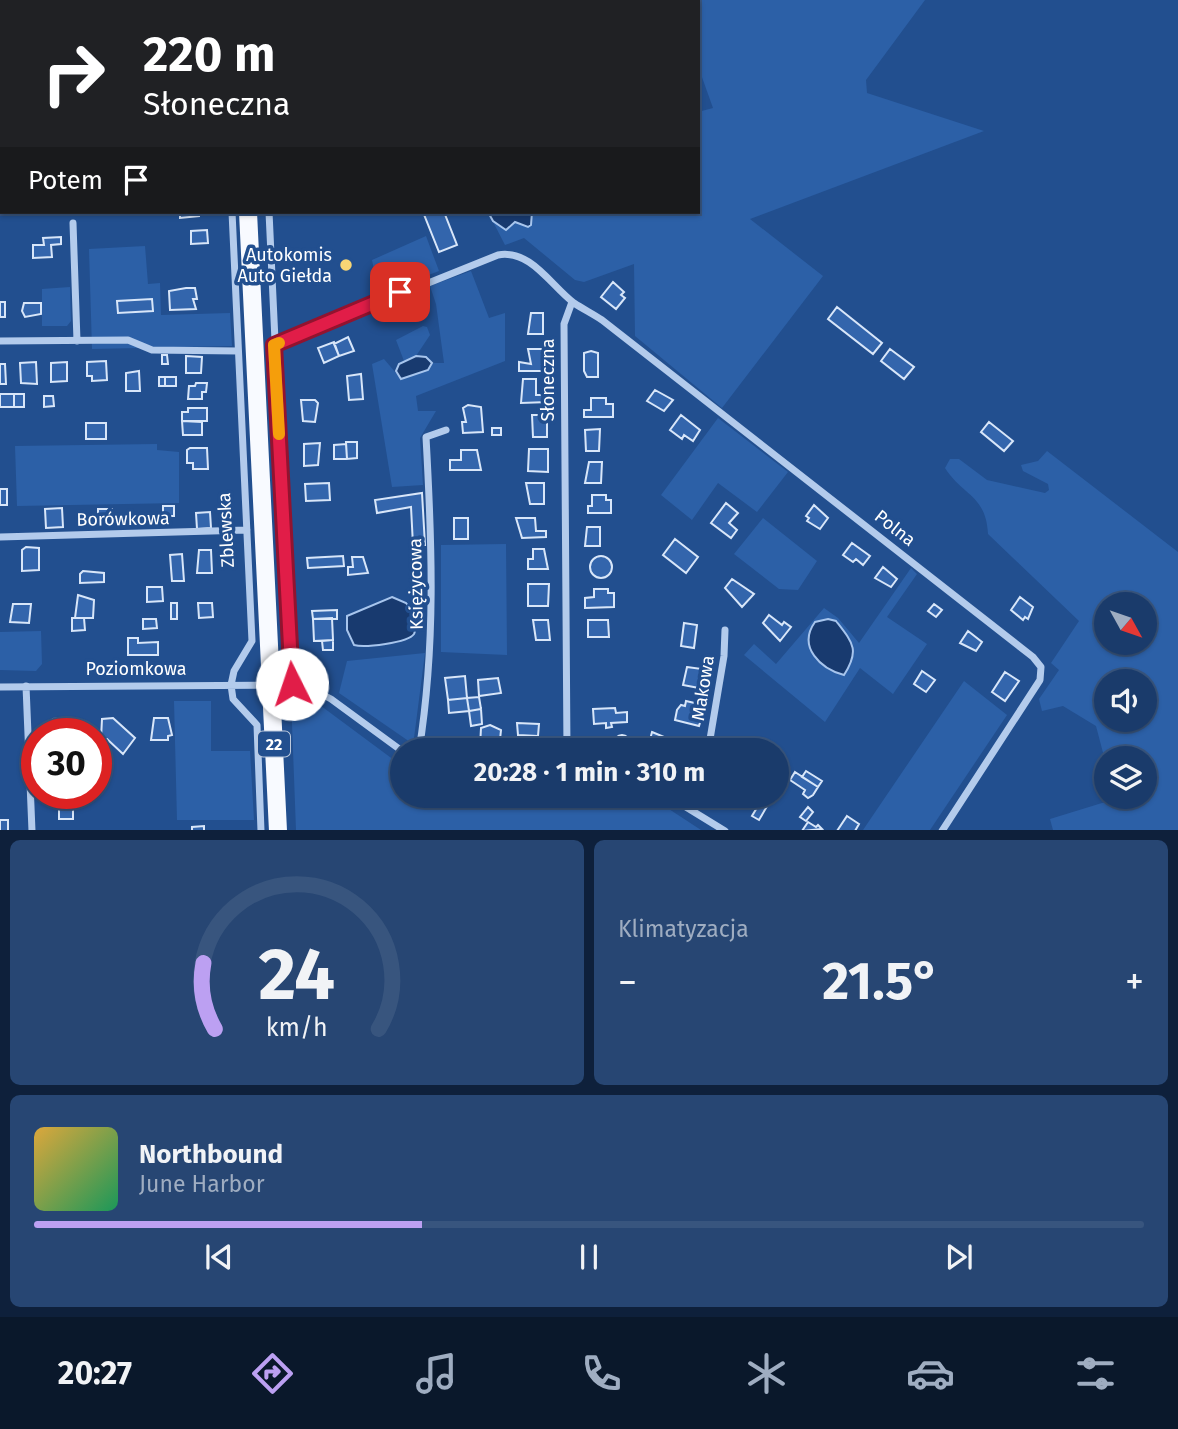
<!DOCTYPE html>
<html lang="pl">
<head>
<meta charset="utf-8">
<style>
  :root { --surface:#1a3b6b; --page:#274673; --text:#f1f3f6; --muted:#9fadc1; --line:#38557e; --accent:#bca0f2 }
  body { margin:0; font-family:"Fira Sans",sans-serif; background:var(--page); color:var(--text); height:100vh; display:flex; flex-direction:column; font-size:26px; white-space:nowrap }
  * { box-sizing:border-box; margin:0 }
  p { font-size:23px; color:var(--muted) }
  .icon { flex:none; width:38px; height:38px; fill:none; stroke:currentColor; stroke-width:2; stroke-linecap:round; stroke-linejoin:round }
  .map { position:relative; height:830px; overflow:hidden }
  .side { display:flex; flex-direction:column; gap:10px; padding:10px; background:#0e203b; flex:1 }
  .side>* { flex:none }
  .hud { position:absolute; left:0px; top:0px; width:700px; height:214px; box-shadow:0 2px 5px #0004,0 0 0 2px var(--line); background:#202124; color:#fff; overflow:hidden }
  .needle { width:46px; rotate:130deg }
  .fabs { position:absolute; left:1094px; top:592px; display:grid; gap:14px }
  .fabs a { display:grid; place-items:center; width:63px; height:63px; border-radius:50%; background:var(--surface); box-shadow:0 2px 5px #0004,0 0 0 2px var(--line); font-size:35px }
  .speed { position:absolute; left:21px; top:718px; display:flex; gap:14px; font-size:35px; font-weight:700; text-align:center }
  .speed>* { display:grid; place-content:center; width:91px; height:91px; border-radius:50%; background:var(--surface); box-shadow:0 2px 5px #0004,0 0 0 2px var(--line); line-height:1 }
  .speed .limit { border:10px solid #d22; background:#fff; color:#111 }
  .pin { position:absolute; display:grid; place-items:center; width:60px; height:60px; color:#fff; margin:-30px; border-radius:14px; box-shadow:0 4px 10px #0006 }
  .me { position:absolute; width:77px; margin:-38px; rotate:356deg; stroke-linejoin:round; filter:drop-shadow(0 0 5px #0008) }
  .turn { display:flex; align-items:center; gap:24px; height:147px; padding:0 28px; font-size:32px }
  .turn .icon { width:91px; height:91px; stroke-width:2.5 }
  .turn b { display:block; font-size:49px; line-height:60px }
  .then { display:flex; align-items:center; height:66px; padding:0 28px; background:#0003; gap:14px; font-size:26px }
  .big { font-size:52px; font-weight:700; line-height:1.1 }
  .side .tile { flex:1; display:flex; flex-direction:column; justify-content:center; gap:10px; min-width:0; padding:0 24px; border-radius:10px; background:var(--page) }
  .side .dial { align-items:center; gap:0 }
  .dial svg { height:182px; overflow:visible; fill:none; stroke:var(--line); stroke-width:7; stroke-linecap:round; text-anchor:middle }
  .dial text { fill:var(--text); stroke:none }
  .song { display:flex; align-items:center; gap:21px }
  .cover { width:84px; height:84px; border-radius:10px; background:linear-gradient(135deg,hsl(40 70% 55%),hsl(150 70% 35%)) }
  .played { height:7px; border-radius:4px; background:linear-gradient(90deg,var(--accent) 35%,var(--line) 35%) }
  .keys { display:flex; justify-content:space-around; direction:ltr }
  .heat { display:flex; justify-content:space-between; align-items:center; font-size:38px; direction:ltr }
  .side .tiles { flex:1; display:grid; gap:10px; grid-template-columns:1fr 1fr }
  .tile:last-child { grid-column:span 2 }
  .trip { position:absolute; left:390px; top:738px; width:399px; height:70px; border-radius:35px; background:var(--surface); box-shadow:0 2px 5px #0004,0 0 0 2px var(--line); font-weight:700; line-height:70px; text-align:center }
  .dock { display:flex; height:112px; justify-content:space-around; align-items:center; background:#0a182b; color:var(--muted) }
  .dock .icon { width:49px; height:49px }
  .dock .current { color:var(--accent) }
  .dock b { font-size:32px; color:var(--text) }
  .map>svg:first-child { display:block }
</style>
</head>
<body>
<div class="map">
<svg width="1178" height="831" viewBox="0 0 1178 831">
  <rect width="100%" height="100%" fill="#224f8f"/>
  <path fill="#2c60a7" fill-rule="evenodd" d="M673 0H925L866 80 867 93 984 131 750 219 823 276 722 408 635 336 634 264 584 282 575 280 524 238 505 245 488 212H698V112L713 108 698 66V2Z
    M426 236 439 271 379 294 372 260Z
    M145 246 148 284 160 283 161 315 230 313 232 346 92 349 89 249Z
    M471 271 489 318 505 313V361L416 396 418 411H436L420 438 423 485 392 487 372 364 384 359 401 379 428 370 432 363H444L436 304 430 286Z
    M70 287 71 321 67 326H42V289Z
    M423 326 427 327 430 335 416 356 404 361 396 340Z
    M718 418 788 472 757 512 718 483 692 520 661 495Z
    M157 444V450L179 452V503L17 506 15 446Z
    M1047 451 1178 552V830H1053L1050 819 1115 799 1114 796H1144V758H1106V764L1096 726 1063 706 1042 711 1039 699 1059 670 1051 663 1079 621 988 534C986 495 963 496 945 468L950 459H959L987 480 1045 493 1049 490 1048 484 1023 471 1021 465 1038 461ZM1106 604H1144V642H1106ZM1106 681H1144V719H1106Z
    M763 518 817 561 798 590 779 589 734 554Z
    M506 544 507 655 441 652V545Z
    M911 568 917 574 887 617 927 644 893 694 860 668 825 722 744 655 754 644 776 664 824 608 838 618 859 643Z
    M41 631 42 664 36 671 0 670V632Z
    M425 653 414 738 410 742 339 693 347 661Z
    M964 681 1007 715 930 830H863Z
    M291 697H309L402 766V796H649L701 830H296Z
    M174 701H211V751H250L254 820H177Z"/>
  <path fill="#183a6f" stroke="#a7c5ed" stroke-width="2" d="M488 212H532L531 225 528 227 515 222 506 230 493 221Z
    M416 356 426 357 432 363 428 370 401 379 396 371 399 364Z
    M392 597 406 603 417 618C416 623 416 630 414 634 408 643 364 648 354 645L347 630V616Z
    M828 619 836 621C853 643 860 650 844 675 821 669 797 647 815 622Z"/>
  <path fill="#3365ac" stroke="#d8e6f9" stroke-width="2" d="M582 0H611L612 2H577Z
    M180 212H199V216L180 218Z
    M423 212H444L457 245 439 252Z
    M207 230 208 243 191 244V231Z
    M61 237V244L51 245 52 257 33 258V245H44L43 238Z
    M613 282 624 292 621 295 625 298 616 309 601 297Z
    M186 288H195L197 299H193L196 309 170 310 169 291Z
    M152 299 153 311 118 313 117 301Z
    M0 302H5V317H0Z
    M24 303H41V314L25 317 22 311Z
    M837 307 882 343 873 354 828 319Z
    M531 313H543V334H528Z
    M348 337 354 351 339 356 334 344Z
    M334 342 339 356 324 363 318 348Z
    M528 349H544L542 364H548V371H519V362L531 364Z
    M890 349 914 367 904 379 881 361Z
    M591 351 598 353V377H587L584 371V353Z
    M162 355H167L168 364H162Z
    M186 356 202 357 201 373H186Z
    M106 361 107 380 92 381V376H87V362Z
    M36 362 37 384 21 383 20 363Z
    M67 362V381L51 382V363Z
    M0 364H5L6 384H0Z
    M139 371 140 391H126V373Z
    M361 374 363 399 349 400 347 376Z
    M159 377H165V386H159Z
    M165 377H176V386H165Z
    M523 379H536V395H548V402L521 403Z
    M196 383H207L206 392H202V399H188L189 386H195Z
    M655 390 673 400 664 411 647 401Z
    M0 394H14V407H0Z
    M14 394H24V407H14Z
    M44 396H53L54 406 44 407Z
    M591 398H606V404H613V417H584V410H591Z
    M301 400H315L318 403 315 422 303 421Z
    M468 405 481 407 483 432 463 433 462 422H466L463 408Z
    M188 408H207V421H182V412H188Z
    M532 415H547V437H533Z
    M681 415 700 430 693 441 684 435 682 439 670 430Z
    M182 421 202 422V435H183Z
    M989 422 1013 441 1004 451 981 432Z
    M86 423H106V439H86Z
    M492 428H501V435H492Z
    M600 429 599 451H586L585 430Z
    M346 442H357V458L347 459Z
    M320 443 318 465 304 466V444Z
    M346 444 347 459H334V445Z
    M190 448H207L208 469H193V463H187V450Z
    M529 449H548V472L528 471Z
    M461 450H477L481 470H450V460H461Z
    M589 462H602L601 483H585Z
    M329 483 330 500 306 501 305 484Z
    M526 483H544V504H530Z
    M0 489H7V505H0Z
    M422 493 425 545H413L411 507 377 513 375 500Z
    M592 495H606V500H611V513H588V506H592Z
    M726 503 738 513 729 523 737 530 731 538 711 523Z
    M814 505 828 518 820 529 807 521 809 518 806 516Z
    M163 506H174V516H163Z
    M62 508 63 527 46 528 45 509Z
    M98 509H112L113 522 98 523Z
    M210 512 211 528 197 529 196 513Z
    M454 518H468V539H454Z
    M516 518H535L536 531H546V537L522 538Z
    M587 527H600V546H585Z
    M675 539 698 557 686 573 663 555Z
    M852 543 870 556 863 565 856 559 853 562 843 555Z
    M26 547 39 548V570L22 571V550Z
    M533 549H544L548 569H528V559H533Z
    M199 550H211L212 573H197Z
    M182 554 184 581H172L170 555Z
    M343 556 344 566 308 568 307 558Z
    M590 567a11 11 0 1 1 22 0a11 11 0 1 1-22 0Z
    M352 557H363L368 573 348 575V567H353Z
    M883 567 897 579 891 587 875 578Z
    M83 571 104 573V582L80 583V574Z
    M732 579 754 594 742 607 725 588Z
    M528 584H549L548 606H528Z
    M147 587H162L163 601 147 602Z
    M594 589H608V593H614V607L585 608V598L594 597Z
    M78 595 94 600 93 618H75Z
    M1020 597 1033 607 1028 619 1025 617 1023 620 1011 610Z
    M171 603H177V619H171Z
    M198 603H212L213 617 199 618Z
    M13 604H31L29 623 10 622Z
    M934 604 942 610 936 617 928 611Z
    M337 610V619H313L312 611Z
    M769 615 782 625 784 622 791 627 780 641 763 623Z
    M72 618H84L85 630 72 631Z
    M332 618 333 640 314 641 313 619Z
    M143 619H156L157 628 143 629Z
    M533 620H548L550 640H536Z
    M588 620H608L609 637H588Z
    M684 623 697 625 694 648 681 646Z
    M968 631 982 642 976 651 960 643Z
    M128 638H138V643L158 642V655H128Z
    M333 640V650H323L322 641Z
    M687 667 702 669 699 688 683 685Z
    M922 671 935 680 926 692 914 684Z
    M1005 672 1019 681 1005 701 992 692Z
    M465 676 467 698 448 700 445 678Z
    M498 678 501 693 479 696 478 680Z
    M479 697 481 709 469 711 467 698Z
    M467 698 469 711 449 713 448 700Z
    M686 701 699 704 696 715 702 716 699 726 675 720 677 710 681 705 685 706Z
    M615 708 616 713 627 712V722L611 723 612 727 606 728V723L594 724 593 709Z
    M481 709 482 724 471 726 469 711Z
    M73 718V732H54L53 719Z
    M113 718 135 738 123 754 107 739H101L102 719Z
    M154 718H168L172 735 168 736V740H151Z
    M517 723 539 724 538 736 518 735Z
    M490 725 501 730 499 749 480 747 481 728Z
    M652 732 674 741 672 751H647Z
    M614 743a8 8 0 1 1 16 0a8 8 0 1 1-16 0Z
    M806 771 822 781 818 787 802 777Z
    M795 772 818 787 813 795 808 798 803 794 805 790 790 780Z
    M59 796H73V819H59Z
    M764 796H773L759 820 752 816Z
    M808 807 813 812 806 821 800 817Z
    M847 816 859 824 855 831H837Z
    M0 820H8V831H0Z
    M808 822 816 827 818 825 822 829 802 831Z
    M204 826V831H192V827Z"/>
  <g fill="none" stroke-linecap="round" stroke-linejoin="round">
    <path stroke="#b3cbec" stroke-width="7" d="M258 0V2
      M232 212 252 641 234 671 231 685 233 699 257 725 261 831
      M269 212 291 684
      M73 223 77 341
      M0 341 128 340 152 350 238 351
      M274 345 498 255C531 249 551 286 574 303 583 309 593 314 602 320L1033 657 1041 667 1040 680 942 831
      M0 537 247 530
      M26 686 32 831
      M0 687 304 685 331 699 402 751
      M419 751C436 644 432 544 426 437L446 430
      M567 751 564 324 572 302
      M708 751 724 656 725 630
      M668 796 725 831
      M689 806 694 796"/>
    <path stroke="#f8faff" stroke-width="18" d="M240 0V2
      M248 212 278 831"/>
  </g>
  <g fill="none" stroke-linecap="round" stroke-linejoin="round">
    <defs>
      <path id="route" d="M292 684 274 345 400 292"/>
    </defs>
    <use href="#route" stroke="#92132f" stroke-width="18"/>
    <use href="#route" stroke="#e11d48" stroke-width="12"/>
    <path stroke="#f59e0b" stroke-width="12" d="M279 343 274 345 279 434"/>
  </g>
  <circle fill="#f8d675" stroke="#224f8f" stroke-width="2.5" cx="346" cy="265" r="7"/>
  <g text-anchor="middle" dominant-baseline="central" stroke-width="7" stroke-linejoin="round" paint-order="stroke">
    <rect fill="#224f8f" stroke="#bdcadd" stroke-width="2" x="258" y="731.5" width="32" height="25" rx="5"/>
    <g font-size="16" font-weight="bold" fill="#fff">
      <text x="274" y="744">22</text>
    </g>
    <g font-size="18" fill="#fff" stroke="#224f8f" text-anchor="end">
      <text x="332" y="255">Autokomis<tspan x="332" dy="21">Auto Giełda</tspan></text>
    </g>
    <g font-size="18" fill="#fff" stroke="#224f8f">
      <text transform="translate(548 380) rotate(-90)">Słoneczna</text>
      <text transform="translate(123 519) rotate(-1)">Borówkowa</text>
      <text transform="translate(895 528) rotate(38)">Polna</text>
      <text transform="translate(226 530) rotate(-93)">Zblewska</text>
      <text transform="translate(416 584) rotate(-91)">Księżycowa</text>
      <text x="136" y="669">Poziomkowa</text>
      <text transform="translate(703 688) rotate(-81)">Makowa</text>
    </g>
  </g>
</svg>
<div class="fabs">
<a><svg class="needle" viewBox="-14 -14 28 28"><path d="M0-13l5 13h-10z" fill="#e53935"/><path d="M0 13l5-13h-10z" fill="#9fadc1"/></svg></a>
<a><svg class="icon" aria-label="sound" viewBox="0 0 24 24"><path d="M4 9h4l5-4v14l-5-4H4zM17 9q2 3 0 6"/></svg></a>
<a><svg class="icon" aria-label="layers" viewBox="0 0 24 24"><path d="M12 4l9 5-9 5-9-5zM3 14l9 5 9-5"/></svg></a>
</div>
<div class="speed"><div class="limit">30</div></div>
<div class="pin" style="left:400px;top:292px;background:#d93025"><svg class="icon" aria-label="arrive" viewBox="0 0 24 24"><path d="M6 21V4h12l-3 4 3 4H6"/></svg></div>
<svg class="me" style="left:292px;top:684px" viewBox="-20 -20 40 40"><circle r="19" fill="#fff"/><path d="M0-13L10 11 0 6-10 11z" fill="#e11d48"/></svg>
<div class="trip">20:28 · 1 min · 310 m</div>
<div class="hud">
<div class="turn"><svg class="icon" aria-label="right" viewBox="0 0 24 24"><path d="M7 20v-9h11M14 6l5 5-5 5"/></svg><div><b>220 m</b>Słoneczna</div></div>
<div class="then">Potem<svg class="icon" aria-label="arrive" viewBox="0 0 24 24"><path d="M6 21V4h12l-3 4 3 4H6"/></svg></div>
</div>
</div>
<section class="side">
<div class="tiles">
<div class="tile dial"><svg viewBox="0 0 100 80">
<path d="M14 69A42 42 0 1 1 86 69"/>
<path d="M14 69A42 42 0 0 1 9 40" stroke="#bca0f2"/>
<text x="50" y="56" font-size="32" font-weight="700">24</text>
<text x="50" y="72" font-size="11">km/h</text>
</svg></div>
<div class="tile"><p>Klimatyzacja</p>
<div class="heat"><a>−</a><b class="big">21.5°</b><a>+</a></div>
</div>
<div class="tile">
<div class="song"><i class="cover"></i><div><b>Northbound</b><p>June Harbor</p></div></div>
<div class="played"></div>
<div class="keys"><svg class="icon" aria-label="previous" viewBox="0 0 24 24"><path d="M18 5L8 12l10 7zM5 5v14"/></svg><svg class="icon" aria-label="pause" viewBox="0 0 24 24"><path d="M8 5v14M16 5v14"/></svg><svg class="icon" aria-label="next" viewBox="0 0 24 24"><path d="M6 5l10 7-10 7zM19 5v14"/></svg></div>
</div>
</div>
</section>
<nav class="dock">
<b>20:27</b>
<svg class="icon current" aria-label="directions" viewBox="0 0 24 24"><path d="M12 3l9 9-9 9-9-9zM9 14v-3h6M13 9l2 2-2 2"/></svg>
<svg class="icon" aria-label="music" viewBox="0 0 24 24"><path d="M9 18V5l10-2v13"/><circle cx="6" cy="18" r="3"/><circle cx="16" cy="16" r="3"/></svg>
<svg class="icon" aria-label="phone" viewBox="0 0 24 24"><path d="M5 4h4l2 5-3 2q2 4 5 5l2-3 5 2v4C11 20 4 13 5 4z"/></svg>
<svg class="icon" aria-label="climate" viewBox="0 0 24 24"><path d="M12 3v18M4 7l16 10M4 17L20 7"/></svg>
<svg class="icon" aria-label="car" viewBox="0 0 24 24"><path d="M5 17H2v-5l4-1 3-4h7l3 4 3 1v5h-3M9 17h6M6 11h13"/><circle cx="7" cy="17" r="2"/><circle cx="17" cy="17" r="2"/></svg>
<svg class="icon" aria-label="filters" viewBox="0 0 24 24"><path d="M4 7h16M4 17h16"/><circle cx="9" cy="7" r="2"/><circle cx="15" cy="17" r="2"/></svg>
</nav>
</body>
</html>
